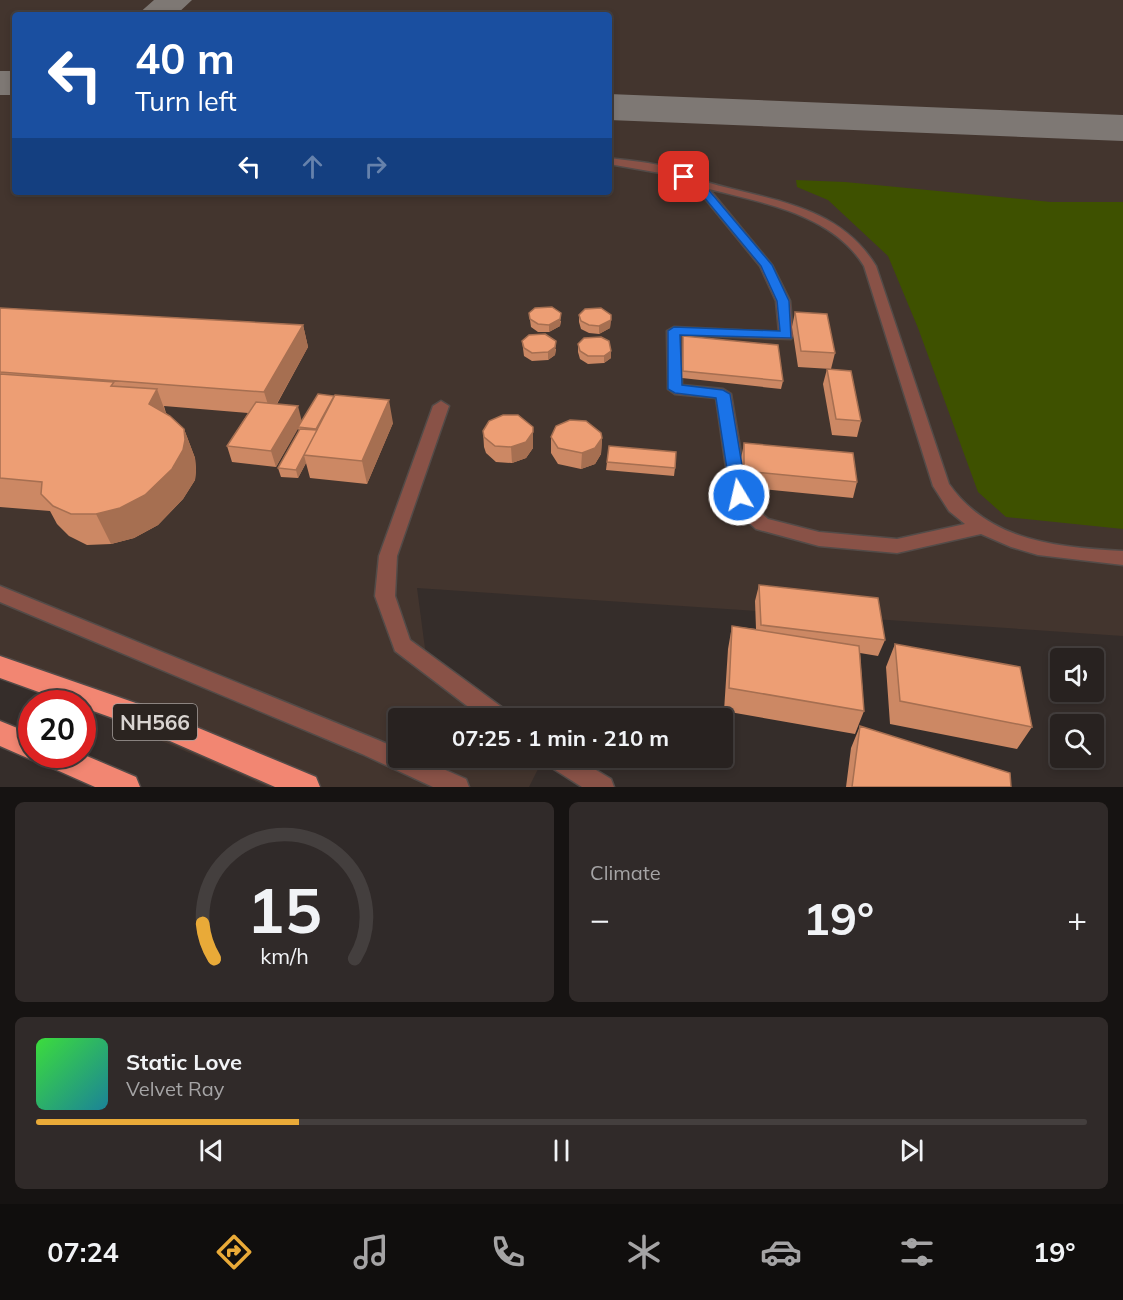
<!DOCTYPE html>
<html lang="en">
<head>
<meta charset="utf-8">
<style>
  :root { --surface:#282220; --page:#302a29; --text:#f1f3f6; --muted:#a5a4a5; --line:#443f3e; --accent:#e9aa38 }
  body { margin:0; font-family:Mulish,sans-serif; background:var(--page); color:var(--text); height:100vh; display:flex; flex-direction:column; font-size:22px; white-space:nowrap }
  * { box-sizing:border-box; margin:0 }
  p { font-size:20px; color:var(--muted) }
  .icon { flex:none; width:33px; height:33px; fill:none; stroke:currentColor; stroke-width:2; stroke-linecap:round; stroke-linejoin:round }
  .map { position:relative; height:787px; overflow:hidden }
  .details { display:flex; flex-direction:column; gap:15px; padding:15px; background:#161312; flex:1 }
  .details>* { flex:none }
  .banner { position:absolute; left:12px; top:12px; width:600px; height:183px; border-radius:6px; box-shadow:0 3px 9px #0003,0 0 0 2px var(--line); background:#1a4fa0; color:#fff; overflow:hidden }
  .fabs { position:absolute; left:1050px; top:648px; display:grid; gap:12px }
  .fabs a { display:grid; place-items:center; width:54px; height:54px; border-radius:6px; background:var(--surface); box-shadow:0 3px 9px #0003,0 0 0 2px var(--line); font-size:30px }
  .speed { position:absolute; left:18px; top:690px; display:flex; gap:12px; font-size:30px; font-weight:700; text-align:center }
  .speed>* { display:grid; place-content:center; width:78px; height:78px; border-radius:50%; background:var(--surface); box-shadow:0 3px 9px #0003,0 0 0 2px var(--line); line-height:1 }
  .speed .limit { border:9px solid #d22; background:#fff; color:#111 }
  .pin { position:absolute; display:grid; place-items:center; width:51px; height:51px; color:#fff; margin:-26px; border-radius:12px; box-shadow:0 3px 9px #0006 }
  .me { position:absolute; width:66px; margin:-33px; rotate:351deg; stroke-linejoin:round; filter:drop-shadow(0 0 4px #0008) }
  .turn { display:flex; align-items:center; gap:21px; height:126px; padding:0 24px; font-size:27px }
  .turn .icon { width:78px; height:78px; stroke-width:2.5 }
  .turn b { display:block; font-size:42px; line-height:51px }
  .lanes { display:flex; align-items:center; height:57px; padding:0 24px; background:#0003; justify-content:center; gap:30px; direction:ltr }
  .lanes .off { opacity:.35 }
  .big { font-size:45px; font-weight:700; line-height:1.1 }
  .details .card { flex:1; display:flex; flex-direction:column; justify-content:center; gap:9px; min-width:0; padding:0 21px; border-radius:9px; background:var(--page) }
  .details .dial { align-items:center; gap:0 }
  .dial svg { height:156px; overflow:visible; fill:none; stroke:var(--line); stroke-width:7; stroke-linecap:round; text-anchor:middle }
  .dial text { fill:var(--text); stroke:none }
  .song { display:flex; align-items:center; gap:18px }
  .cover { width:72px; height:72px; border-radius:9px; background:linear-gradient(135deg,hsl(120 70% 55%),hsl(190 70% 35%)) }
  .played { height:6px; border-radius:3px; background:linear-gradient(90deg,var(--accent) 25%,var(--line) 25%) }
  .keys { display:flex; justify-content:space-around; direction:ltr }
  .heat { display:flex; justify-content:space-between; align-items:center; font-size:33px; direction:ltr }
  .details .tiles { flex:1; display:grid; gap:15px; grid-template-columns:1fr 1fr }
  .card:last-child { grid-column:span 2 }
  .trip { position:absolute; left:388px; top:708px; width:345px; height:60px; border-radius:6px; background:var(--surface); box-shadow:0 3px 9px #0003,0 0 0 2px var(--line); font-weight:700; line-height:60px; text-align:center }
  .dock { display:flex; height:96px; justify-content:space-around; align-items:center; background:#100e0d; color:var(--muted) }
  .dock .icon { width:42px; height:42px }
  .dock .selected { color:var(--accent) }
  .dock b { font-size:27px; color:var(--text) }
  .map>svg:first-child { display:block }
</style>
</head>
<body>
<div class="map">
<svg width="1123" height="787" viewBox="0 0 1123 787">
  <rect width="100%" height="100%" fill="#352d2a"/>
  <path fill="#43352e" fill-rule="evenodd" d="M0 0H1123V636L417 588 428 671 483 718H399V758H528L539 767 529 787H268L83 707 82 704 0 672ZM15 15H609V192H15Z"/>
  <path fill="#3e5100" d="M796 180 845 182 1051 202H1123V529L1006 517 978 492 918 328 888 256 828 200 797 187Z"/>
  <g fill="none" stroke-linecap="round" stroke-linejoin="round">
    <path fill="#7e7874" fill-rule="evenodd" d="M154 0H192L176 15H137Z
      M0 71H15V95H0Z
      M609 94 1123 115V141L609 120Z"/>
    <defs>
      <path id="minor" d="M609 158C630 161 653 162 673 169 683 172 693 178 703 181 768 201 837 203 876 266L949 484C990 542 1057 547 1123 551V565L1038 555 1011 547 981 534 897 553 819 546 756 529 739 514 730 495 716 398 675 394 668 389 667 331 674 327 779 332 776 301 760 266 694 185 666 174 609 164ZM709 189C763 203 832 214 864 266L933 486 949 511 965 524 897 539 819 532 768 519 752 505 748 495 731 394 723 389 682 385 681 335 791 339 793 336 790 301 772 265Z
        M441 401 449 406 397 556 395 596 410 640 507 711 510 718H483L395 651 375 596 379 556 433 406Z
        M0 586 378 740 399 749V758H418L466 779 469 787H433L362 754 0 602Z
        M546 758H576L611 779 614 787H582L549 766Z"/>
      <path id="highway" d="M0 656 153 709 316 777 320 787H275L138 727 82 707V704H72L0 678Z
        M0 721 32 734V754H82L136 777 140 787H95L41 763 38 757 32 760 0 746Z"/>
    </defs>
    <use href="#minor" stroke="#534b48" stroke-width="3"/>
    <use href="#highway" stroke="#534b48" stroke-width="3"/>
    <use href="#minor" fill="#895247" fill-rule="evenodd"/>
    <use href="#highway" fill="#f28672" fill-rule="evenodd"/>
  </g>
  <path fill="#cc8864" d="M0 308 303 325 308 347 277 404 302 421 393 423 367 484 310 478 306 463 298 478 281 477 278 468 299 431 298 428 276 467 232 462 227 446 248 413 164 406 166 413 184 429 195 458 196 470 195 480 183 499 158 525 134 538 111 544 87 545 69 536 57 524 50 511 0 507Z
    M795 312 835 353 831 369 798 367 792 327Z
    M529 313 561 321 560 326 549 332H538L531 327Z
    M579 315H611L610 328 599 334 589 333 581 329 579 322Z
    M683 336 783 381 781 389 682 378Z
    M522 341 556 349 555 355 548 360 532 361 524 356Z
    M578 344 611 351V358L604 363 588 364 580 359 578 352Z
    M827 369 861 421 857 437 832 435 823 384Z
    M483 431 533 448 526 458 512 463 496 462 486 453 484 447Z
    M551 437 602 438 601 454 595 464 581 469 558 464 551 453Z
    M744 443 857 482 853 498 741 487V459Z
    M607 462 675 468 674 476 606 470Z
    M759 585 885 640 878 656 860 653 864 711 855 734 724 711 728 649 732 626 756 629 755 601Z
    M895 644 1032 727 1017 749 890 724 886 667Z
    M860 726 1011 787H846L851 748Z"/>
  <path fill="#a66f51" d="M561 313 560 326 549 332V325Z
    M611 320 610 328 599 334V326Z
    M303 325 308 347 271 414 264 392Z
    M556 341 555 355 548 360V352Z
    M611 351V358L604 363V356Z
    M157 389 168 419 149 404Z
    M334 396 336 404 319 436V439L310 456 304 455 306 463 298 478 296 470 317 432 316 429Z
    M389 400 393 423 367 484 362 461Z
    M298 406 302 422 276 467 271 451Z
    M184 429 195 458 196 470 195 480 183 499 158 525 134 538 111 544 96 514Z
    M533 432V448L526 458 512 463 511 447Z
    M602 438 601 454 595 464 581 469 582 453Z"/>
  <path fill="#ed9e74" stroke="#a66f51" stroke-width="1.5" d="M552 307 561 313 560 319 549 325 538 324 530 319 529 313 535 308Z
    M0 308 303 325 264 392 0 372Z
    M601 308 611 315V320L599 326 589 325 581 321 579 315 585 309Z
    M795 312 827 314 835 353 801 351Z
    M545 334 556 341 555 347 548 352 532 353 524 348 522 341 529 335Z
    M683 336 778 345 783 381 683 371Z
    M601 337 609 341 611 351 604 356H588L580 351 578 344 584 338Z
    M827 369 851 371 861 421 836 419Z
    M0 374 114 382 111 386 157 389 149 404 170 416 184 429 185 440 183 450 172 469 145 495 120 508 96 514H71L53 506 41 494 42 482 0 478Z
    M318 394 334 396 316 429 298 427Z
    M335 395 389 400 362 461 304 455Z
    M256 402 298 406 271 451 227 446Z
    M503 415H518L533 427V432L526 442 511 447 495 446 484 437 483 431 489 421Z
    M570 420 586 421 601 433 602 438 595 448 582 453 558 448 551 437 556 426Z
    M300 429 317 430 296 470 278 468Z
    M744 443 853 453 857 482 744 471Z
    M609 446 676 452 675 468 607 462Z
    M759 585 878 598 885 640 761 625Z
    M732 626 859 646 864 711 729 688Z
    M895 644 1020 667 1032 727 900 701Z
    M860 726 1010 773 1011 787H852Z"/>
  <path fill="#1a73e8" stroke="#114b97" stroke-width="1.5" d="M684 174 701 181 772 265 789 301 791 338 680 335 682 385 723 390 730 394 747 495 739 501 731 495 716 398 675 393 668 389V331L674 327 780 331 777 301 761 266 694 185 680 179V175Z"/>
  <g text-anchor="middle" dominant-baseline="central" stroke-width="6" stroke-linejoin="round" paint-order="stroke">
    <rect fill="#2b2420" stroke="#a59f9c" stroke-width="1.5" x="113" y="704" width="84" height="36" rx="4.5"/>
    <g font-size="21" font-weight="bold" fill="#d9d4d1">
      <text x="155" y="722">NH566</text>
    </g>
  </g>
</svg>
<div class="fabs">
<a><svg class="icon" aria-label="sound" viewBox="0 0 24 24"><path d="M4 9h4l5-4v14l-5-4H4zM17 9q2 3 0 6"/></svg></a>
<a><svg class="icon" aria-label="search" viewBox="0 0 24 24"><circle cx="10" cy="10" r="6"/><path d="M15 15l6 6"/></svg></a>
</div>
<div class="speed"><div class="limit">20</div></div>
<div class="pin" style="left:684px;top:177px;background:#d93025"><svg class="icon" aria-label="arrive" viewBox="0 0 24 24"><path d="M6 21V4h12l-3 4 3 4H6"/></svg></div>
<svg class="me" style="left:739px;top:495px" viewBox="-20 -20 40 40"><circle r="17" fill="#1a73e8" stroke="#fff" stroke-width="3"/><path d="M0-11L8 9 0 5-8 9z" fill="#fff"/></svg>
<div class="trip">07:25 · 1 min · 210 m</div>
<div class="banner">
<div class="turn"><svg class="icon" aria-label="left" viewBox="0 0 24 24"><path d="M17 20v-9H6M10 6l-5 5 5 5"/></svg><div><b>40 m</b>Turn left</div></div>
<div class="lanes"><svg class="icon" aria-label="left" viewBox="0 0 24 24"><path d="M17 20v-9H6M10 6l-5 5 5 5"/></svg><svg class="icon off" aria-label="ahead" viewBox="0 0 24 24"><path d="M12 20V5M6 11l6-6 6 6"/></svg><svg class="icon off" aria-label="right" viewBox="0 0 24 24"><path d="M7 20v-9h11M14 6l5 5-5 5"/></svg></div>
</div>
</div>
<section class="details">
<div class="tiles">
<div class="card dial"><svg viewBox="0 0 100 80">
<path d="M14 69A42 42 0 1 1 86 69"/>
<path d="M14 69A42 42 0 0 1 8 51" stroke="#e9aa38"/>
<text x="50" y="56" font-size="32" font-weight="700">15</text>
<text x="50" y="72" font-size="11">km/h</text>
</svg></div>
<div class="card"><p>Climate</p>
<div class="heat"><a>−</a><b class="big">19°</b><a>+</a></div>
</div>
<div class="card">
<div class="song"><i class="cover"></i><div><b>Static Love</b><p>Velvet Ray</p></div></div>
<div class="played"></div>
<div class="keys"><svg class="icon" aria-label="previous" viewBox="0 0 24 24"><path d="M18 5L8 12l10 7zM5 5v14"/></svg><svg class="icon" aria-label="pause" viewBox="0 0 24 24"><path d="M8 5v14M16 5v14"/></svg><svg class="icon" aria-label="next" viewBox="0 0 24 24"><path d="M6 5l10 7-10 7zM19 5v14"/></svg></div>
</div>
</div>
</section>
<nav class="dock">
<b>07:24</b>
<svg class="icon selected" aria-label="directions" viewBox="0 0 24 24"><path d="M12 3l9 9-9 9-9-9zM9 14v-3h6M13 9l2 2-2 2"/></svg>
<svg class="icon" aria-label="music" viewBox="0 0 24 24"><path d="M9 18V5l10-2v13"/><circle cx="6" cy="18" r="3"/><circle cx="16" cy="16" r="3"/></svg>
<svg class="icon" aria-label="phone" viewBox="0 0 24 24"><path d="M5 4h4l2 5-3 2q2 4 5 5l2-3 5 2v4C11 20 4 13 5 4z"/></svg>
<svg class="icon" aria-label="climate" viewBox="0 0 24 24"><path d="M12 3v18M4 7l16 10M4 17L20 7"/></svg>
<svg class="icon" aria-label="car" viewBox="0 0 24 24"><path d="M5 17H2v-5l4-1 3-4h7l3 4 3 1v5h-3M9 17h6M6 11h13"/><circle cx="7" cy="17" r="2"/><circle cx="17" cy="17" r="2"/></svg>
<svg class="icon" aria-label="filters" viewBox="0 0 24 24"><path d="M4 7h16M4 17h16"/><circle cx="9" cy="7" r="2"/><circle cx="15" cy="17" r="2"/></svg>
<b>19°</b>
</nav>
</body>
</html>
